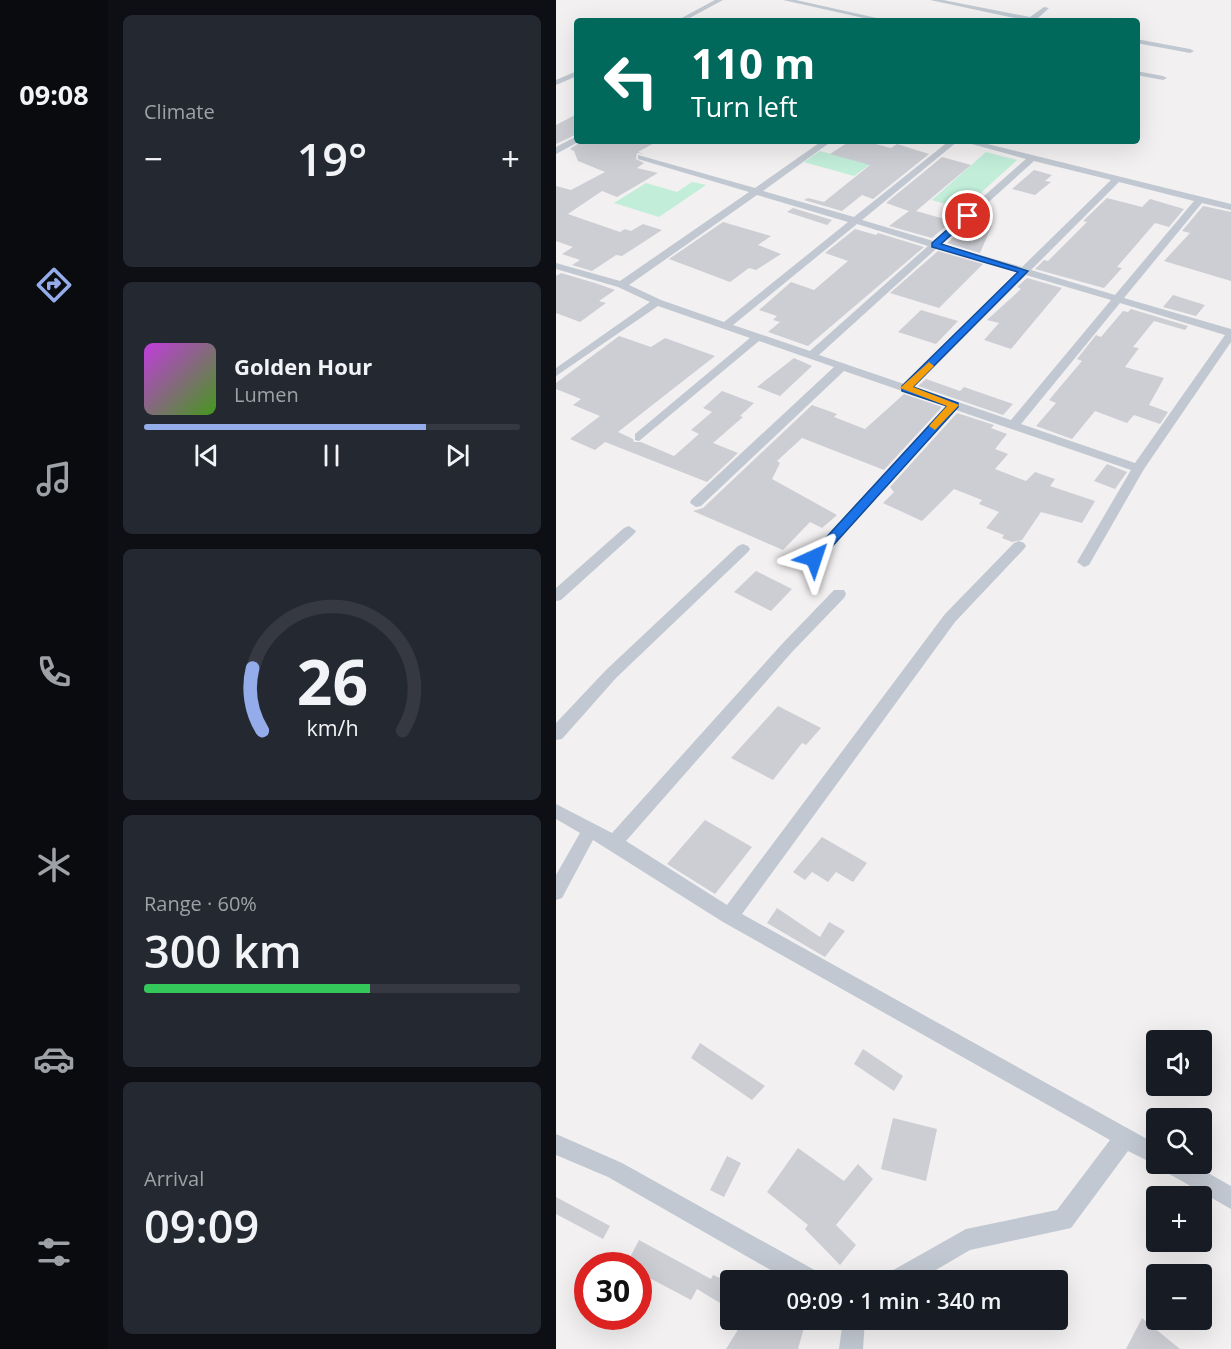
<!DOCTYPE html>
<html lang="en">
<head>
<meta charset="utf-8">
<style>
  :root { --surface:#171b24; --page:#242831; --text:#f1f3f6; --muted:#9ea1a6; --line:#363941; --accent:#94ace9 }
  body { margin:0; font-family:"Open Sans",sans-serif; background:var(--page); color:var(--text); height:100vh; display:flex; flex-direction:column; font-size:22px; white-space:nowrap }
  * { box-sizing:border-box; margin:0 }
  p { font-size:20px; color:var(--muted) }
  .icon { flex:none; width:33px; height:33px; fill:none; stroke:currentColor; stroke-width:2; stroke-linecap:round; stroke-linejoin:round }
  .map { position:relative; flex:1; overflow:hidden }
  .panel { display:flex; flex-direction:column; gap:15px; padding:15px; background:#0d0f14; width:448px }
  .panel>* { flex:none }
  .top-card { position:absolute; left:18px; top:18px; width:566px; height:126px; border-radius:6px; box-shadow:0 6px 24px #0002; background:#00695c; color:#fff; overflow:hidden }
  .controls { position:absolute; left:590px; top:1030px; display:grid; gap:12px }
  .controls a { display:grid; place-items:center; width:66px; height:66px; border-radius:6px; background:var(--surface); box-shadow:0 6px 24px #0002; font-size:30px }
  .speed { position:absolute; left:18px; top:1252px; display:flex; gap:12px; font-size:30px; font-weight:700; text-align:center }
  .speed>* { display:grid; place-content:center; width:78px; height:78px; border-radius:50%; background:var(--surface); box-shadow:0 6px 24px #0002; line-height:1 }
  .speed .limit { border:9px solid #d22; background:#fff; color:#111 }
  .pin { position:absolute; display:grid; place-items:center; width:51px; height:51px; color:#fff; margin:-26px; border:3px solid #fff; border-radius:50%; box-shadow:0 2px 6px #0007 }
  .me { position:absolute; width:66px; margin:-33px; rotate:42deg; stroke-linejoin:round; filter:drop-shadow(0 0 4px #0008) }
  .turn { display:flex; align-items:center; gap:21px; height:126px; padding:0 18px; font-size:27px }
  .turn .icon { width:78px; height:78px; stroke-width:2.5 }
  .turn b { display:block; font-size:42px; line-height:51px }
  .big { font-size:45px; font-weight:600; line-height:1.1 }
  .panel .card { flex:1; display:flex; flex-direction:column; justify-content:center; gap:9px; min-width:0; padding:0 21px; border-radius:9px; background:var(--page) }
  .panel .dial { align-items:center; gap:0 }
  .dial svg { height:156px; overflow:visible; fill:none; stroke:var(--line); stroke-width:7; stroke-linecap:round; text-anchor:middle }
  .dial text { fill:var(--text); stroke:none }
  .song { display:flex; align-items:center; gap:18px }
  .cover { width:72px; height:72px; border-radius:9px; background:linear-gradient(135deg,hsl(290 70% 55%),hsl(100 70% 35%)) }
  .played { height:6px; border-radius:3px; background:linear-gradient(90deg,var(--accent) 75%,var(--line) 75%) }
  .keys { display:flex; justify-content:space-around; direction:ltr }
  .heat { display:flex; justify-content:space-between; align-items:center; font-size:33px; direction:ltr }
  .charge { height:9px; border-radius:4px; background:linear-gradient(90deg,#34c759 60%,var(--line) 0) }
  .trip { position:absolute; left:164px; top:1270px; width:348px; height:60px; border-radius:6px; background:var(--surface); box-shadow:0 6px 24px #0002; font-weight:600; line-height:60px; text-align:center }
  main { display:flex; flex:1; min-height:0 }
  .tab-bar { display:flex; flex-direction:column; width:108px; justify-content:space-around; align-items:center; background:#090b0e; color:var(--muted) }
  .tab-bar .icon { width:42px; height:42px }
  .tab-bar .selected { color:var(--accent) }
  .tab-bar b { font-size:27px; color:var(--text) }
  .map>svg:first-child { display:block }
</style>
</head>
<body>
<main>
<nav class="tab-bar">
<b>09:08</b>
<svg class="icon selected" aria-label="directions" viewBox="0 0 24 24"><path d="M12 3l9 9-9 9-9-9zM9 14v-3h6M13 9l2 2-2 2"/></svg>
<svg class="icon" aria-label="music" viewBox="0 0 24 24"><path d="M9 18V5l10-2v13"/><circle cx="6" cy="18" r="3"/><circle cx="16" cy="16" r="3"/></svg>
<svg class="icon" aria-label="phone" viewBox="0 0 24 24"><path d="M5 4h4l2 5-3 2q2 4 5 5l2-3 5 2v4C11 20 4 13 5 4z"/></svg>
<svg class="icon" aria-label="climate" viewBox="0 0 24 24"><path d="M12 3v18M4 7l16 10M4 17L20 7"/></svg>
<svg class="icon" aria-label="car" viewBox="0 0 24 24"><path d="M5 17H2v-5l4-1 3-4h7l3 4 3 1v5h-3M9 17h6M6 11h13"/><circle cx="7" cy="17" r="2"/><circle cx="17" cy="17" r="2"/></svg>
<svg class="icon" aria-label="filters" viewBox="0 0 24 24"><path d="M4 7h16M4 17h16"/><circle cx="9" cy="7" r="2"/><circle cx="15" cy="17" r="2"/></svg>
</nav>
<section class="panel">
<div class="card"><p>Climate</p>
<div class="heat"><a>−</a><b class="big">19°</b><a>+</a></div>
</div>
<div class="card">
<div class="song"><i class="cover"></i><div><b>Golden Hour</b><p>Lumen</p></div></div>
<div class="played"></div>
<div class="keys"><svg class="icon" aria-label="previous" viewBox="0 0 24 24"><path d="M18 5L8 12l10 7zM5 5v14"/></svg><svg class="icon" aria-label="pause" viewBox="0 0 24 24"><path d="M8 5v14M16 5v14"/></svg><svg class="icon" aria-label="next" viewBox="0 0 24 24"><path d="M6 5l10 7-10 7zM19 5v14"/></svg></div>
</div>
<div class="card dial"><svg viewBox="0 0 100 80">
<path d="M14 69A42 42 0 1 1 86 69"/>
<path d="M14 69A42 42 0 0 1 9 37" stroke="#94ace9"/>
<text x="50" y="56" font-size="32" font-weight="700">26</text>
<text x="50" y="72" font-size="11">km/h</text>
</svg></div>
<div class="card"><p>Range · 60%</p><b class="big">300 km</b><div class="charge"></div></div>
<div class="card"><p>Arrival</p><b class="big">09:09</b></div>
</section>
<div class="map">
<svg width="675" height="1349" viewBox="0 0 675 1349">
  <rect width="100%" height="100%" fill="#f2f0f0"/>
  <path fill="#c1edd9" d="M264 151 301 161 323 158 298 176 248 162Z
    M430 152 461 160 407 209 376 200Z
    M136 182 150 185 103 217 58 203 90 183 121 192Z"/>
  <path fill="#cdced4" d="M21 114V134L0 144V125Z
    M26 141H102L82 152 88 154 81 153 80 159 88 163 81 168 102 173 61 197 46 191 12 214 64 232 69 229 75 231 87 224 106 230 66 256 60 255 36 271 16 265 24 260 6 254 17 247 0 241V186L15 190 49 172 22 161 18 151 14 149Z
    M294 141H308L335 148 341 144 373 154 317 199 306 195 286 211 248 200 252 198 268 202 314 165 274 154Z
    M386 157 415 165 360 211 396 221 376 238 333 226 353 211 330 203Z
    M478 170 496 175 489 181 495 182 479 195 456 189Z
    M551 198 586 207 594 199 628 209 613 227 599 223 561 267 566 268 548 288 479 269 488 260 492 261 531 222 527 221Z
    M647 206 675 212V281L608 261 634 233 626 231Z
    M237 208 276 220 271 225 231 212Z
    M167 222 215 236 202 245 225 254 200 270 193 268 174 282 113 259Z
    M414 222 436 225 424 253 391 243Z
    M299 229 320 235 322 233 368 247 252 346 212 332 224 322 217 320 221 316 203 310 235 282 258 290 292 261 269 253Z
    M382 251 427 264 383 308 334 293Z
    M5 273 39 283 59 290 43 301 50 303 24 322 0 313V276Z
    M471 278 506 288 455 349 428 340 443 323 431 320 465 289 461 287Z
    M617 295 649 305 640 316 607 307Z
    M575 309 632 326 629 330 598 321 577 347 583 348 569 367 608 378 593 405 612 412 604 424 578 415 571 423 539 411 516 439 480 426 500 403 493 400 526 361 521 359 540 335 545 337 567 311 572 312Z
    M365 310 402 321 380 344 342 332Z
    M63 336 95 347 109 338 159 356 62 432 77 439 78 442H85L118 456 143 434 135 430 156 412 147 408 166 391 198 403 184 416 187 417 157 443 182 453 151 482 49 442 39 450 14 439 44 416 17 405 25 399 0 389V383Z
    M238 358 256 366 224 396 201 387Z
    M370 379 404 391 408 387 457 404 447 415 362 386Z
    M348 394 386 407 328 470 246 438 221 461 224 463 216 479 281 515 266 528 254 522 227 550 137 511 147 508 256 405 281 414 278 417 309 429Z
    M401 413 438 425 435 428 451 434 439 449 452 454 439 469 470 481 479 472 499 479 494 486 539 501 526 523 485 512 466 540 456 542 446 538 448 535 430 528 443 512 423 504 426 500 398 489 366 521 327 503 338 492 334 487Z
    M551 464 571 472 559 489 538 481Z
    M200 571 236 589 215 611 178 592Z
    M222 706 265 728 250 745 246 743 217 780 175 758Z
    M149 820 196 847 159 894 111 864Z
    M266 837 311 863 297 882 280 872 272 882 256 872 249 880 237 872Z
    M221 908 264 937 273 922 289 931 269 957 211 923Z
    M144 1043 209 1086 196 1100 135 1058Z
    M307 1049 347 1076 338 1091 298 1064Z
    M337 1118 381 1129 370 1181 325 1169Z
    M242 1148 288 1181 302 1164 317 1179 280 1225 300 1245 284 1265 249 1229 252 1225 211 1192Z
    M171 1156 185 1163 168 1197 154 1190Z
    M0 1197 54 1226 47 1239 0 1214Z
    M83 1240 155 1279 157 1275 174 1282V1295L169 1306 141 1289 135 1300 82 1272V1266L70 1265Z
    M586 1318 624 1349H570Z
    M188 1320H237L249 1324 242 1349H170Z"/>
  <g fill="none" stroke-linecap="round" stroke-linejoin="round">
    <path fill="#c1c8d1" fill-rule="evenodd" d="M159 0H167L128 21H120Z
      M227 0H240L334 21H321Z
      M374 0H387L474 17 488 7 493 8 481 19 485 21H472Z
      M580 39 634 49 638 51 634 53 580 43Z
      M21 71V76L0 85V80Z
      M580 71 607 76 611 78 607 80 580 75Z
      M21 136V141H24L0 154V147Z
      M266 141H276L207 191 298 217 393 141H402L306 220 377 241 470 159 405 141H419L675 204V210L646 203 568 298 675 329V342L588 469 533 565 528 567 521 562 575 470 400 410 263 561 258 563 251 558 253 555 390 406 288 371 145 506 140 507 134 503 135 500 278 367 203 341 83 441 79 440V434L194 338 102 306 0 376V368L94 302 62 287 0 269V263L64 281 193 192 82 159V155L199 188ZM478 161 555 180 466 267 386 244ZM563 182 638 201 559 295 475 270ZM201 195 292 222 168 322 105 300 73 285ZM301 224 372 246 254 351 177 325ZM381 248 461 272 348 384 263 355ZM470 275 555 300 455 420 358 387ZM564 303 669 335 579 463 465 424Z
      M73 526 80 531 78 534 5 600 0 601V588L68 528Z
      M463 541 468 543 470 546 468 549 399 622 186 914 600 1144V1164H604L600 1165 572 1151 515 1228 414 1250 361 1281H329L332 1273 410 1229 501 1210 554 1140 167 922 37 840 6 898 0 900V875L24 833 0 819V804L56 833 226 644 278 590H288L290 594 288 598 236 652 70 841 171 905 389 614 458 543Z
      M187 544 192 546 194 549 192 552 60 678 6 739 0 740V723L50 670 182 546Z
      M0 1134 66 1163 264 1273 267 1281H234L52 1177 0 1155Z
      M604 1164H636L675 1186V1209L608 1171Z
      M287 1320H309L307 1349H283Z"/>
  </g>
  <path fill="#1a73e8" stroke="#114b97" stroke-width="1.5" d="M409 214 416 216 385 244 472 271 357 387 402 403V407L263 561H254V555L391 406 346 391V386L462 272 376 247V243Z"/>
  <path fill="#f59e0b" d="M373 362 378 366 357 387 403 405 379 430 373 426 391 406 344 388Z"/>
</svg>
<div class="controls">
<a><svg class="icon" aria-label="sound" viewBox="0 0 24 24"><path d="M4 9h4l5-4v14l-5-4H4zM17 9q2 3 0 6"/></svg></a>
<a><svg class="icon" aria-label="search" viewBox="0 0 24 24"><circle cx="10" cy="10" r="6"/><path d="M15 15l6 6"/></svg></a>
<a>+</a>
<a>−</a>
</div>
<div class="speed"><div class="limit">30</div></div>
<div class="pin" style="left:412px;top:216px;background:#d93025"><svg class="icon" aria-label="arrive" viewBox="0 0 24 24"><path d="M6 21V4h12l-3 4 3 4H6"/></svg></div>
<svg class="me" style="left:258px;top:558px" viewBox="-20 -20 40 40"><path d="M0-17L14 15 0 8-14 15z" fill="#1a73e8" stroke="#fff" stroke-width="4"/></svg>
<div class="trip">09:09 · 1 min · 340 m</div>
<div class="top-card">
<div class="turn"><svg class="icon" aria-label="left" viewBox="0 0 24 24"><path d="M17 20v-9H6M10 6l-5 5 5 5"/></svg><div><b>110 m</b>Turn left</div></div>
</div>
</div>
</main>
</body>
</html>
